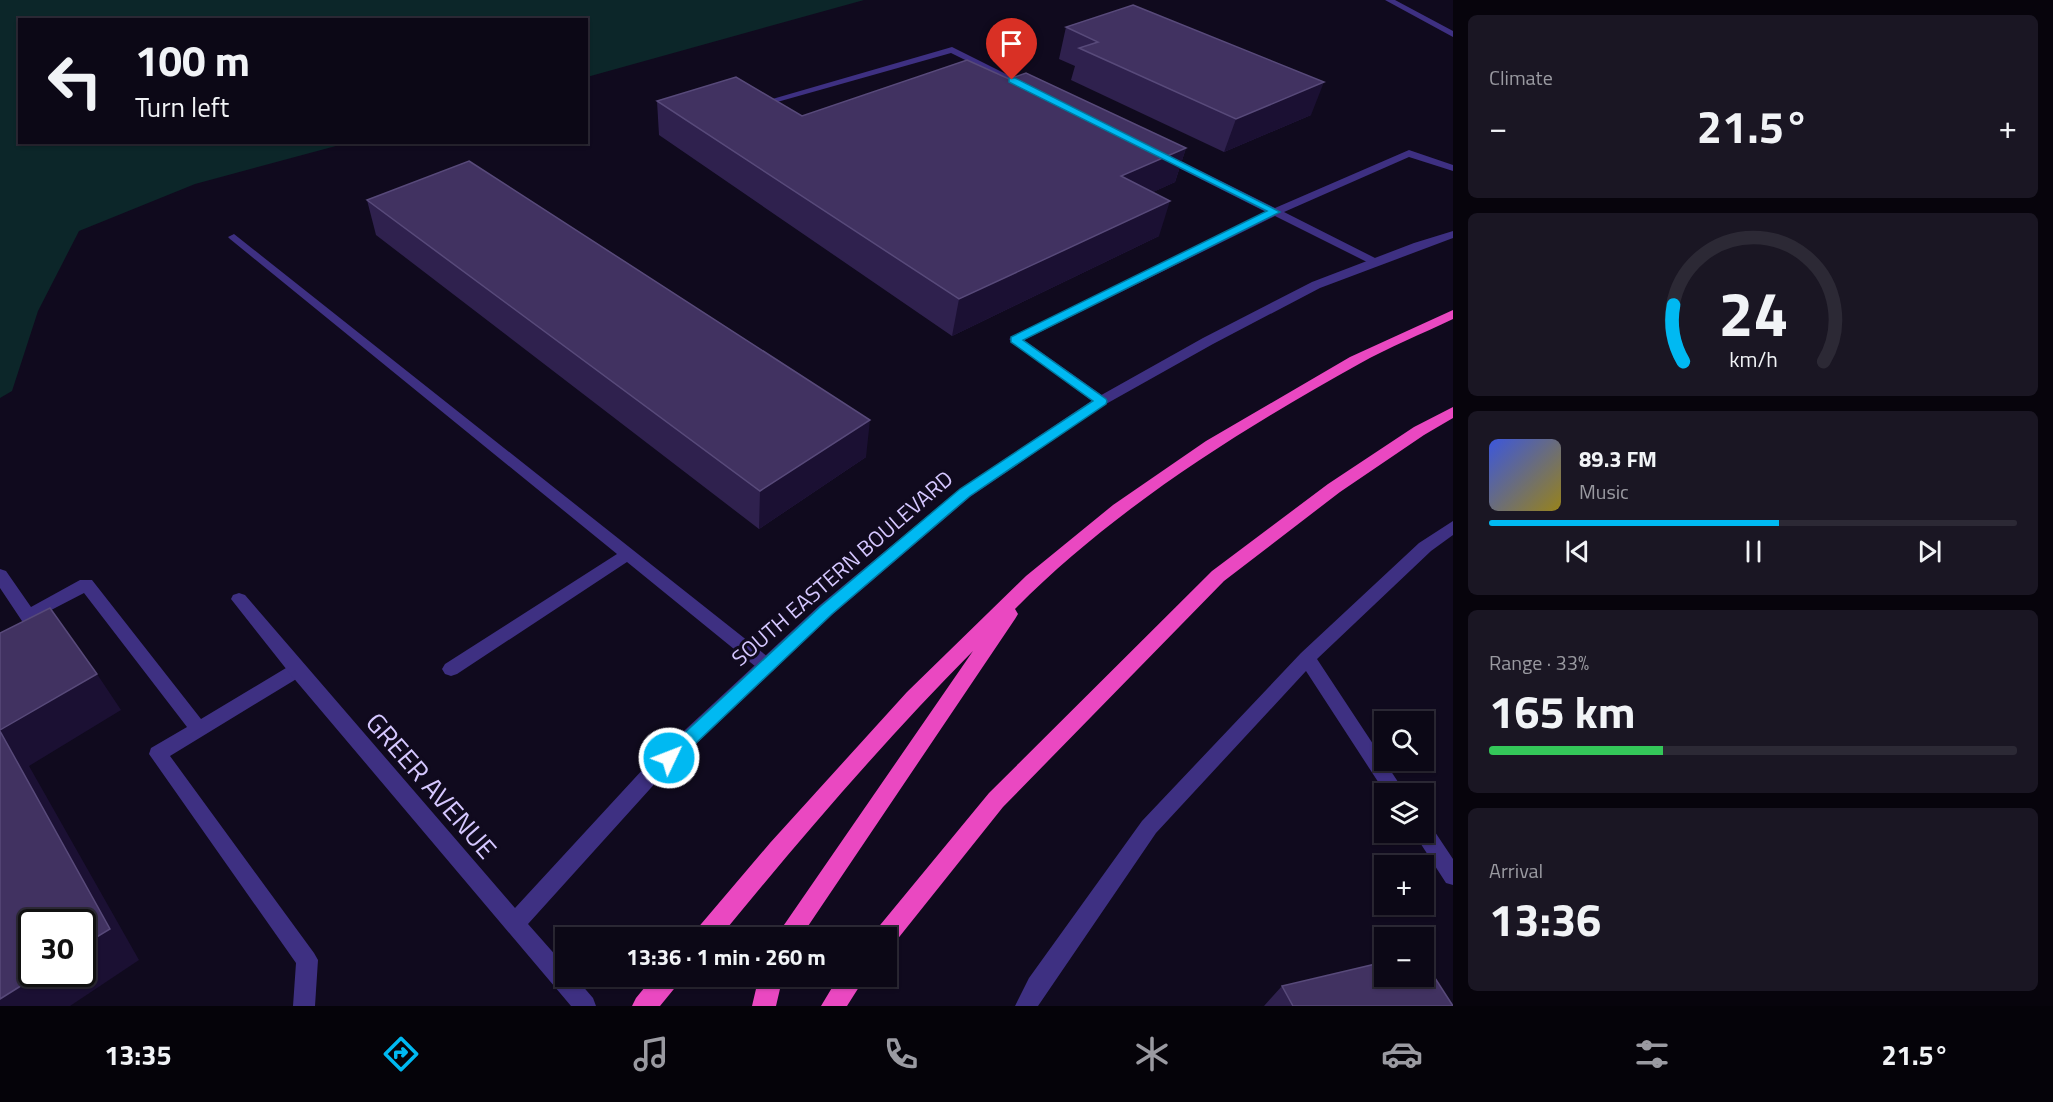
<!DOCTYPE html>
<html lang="en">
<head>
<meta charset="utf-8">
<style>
  :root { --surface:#0c0816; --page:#1a1623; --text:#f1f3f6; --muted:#9a9aa1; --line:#2c2935; --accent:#00b9f2 }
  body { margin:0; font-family:"Titillium Web",sans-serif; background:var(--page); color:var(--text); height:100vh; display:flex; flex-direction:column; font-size:22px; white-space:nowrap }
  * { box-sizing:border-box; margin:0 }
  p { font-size:20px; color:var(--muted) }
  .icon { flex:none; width:33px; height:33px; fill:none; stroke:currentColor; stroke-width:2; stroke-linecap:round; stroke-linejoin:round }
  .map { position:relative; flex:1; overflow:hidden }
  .side { display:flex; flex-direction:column; gap:15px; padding:15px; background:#07040c; width:600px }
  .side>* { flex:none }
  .hud { position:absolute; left:18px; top:18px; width:570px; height:126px; border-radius:0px; box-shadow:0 2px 4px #0004,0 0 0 2px var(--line); background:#0c0816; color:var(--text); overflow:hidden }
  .controls { position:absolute; left:1374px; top:711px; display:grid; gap:12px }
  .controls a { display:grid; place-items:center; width:60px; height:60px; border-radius:0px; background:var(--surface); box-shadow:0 2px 4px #0004,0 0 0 2px var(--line); font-size:30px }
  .speed { position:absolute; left:18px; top:909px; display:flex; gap:12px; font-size:30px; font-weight:700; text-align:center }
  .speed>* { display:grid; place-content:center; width:78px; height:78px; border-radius:50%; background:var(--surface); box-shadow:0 2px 4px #0004,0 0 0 2px var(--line); line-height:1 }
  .speed .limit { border:3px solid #111; border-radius:9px; background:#fff; color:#111 }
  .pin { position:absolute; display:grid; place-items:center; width:51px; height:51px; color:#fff; margin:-62px -26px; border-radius:50% 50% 50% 0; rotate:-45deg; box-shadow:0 0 6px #0007 }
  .pin .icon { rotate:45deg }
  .me { position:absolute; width:66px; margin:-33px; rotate:47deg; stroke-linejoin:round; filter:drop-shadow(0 0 4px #0008) }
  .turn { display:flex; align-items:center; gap:21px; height:126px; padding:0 18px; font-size:27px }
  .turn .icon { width:78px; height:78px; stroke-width:2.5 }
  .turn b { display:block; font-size:42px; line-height:51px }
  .big { font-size:45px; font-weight:700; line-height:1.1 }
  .side .tile { flex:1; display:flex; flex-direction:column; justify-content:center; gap:9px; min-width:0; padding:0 21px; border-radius:9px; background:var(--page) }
  .side .dial { align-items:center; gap:0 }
  .dial svg { height:156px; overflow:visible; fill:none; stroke:var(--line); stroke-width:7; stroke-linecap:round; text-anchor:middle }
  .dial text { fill:var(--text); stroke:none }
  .song { display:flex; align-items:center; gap:18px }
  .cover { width:72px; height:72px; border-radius:9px; background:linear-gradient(135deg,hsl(230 70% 55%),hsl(50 70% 35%)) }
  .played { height:6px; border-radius:3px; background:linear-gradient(90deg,var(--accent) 55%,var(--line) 55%) }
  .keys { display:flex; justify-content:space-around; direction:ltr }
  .heat { display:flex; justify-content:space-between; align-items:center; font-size:33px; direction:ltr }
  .charge { height:9px; border-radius:4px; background:linear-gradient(90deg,#34c759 33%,var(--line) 0) }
  .trip { position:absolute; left:555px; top:927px; width:342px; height:60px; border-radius:0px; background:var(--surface); box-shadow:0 2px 4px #0004,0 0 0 2px var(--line); font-weight:700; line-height:60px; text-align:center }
  .tabs { display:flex; height:96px; justify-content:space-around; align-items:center; background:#050309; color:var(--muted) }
  .tabs .icon { width:42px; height:42px }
  .tabs .on { color:var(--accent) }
  .tabs b { font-size:27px; color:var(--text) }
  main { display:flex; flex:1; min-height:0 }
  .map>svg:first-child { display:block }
</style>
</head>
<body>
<main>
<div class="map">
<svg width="1453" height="1006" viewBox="0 0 1453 1006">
  <rect width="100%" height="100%" fill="#100a1e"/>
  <path fill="#0c2629" d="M0 0H864L587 77 586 20H20V142L347 143 195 184 79 231 38 311 12 391 0 398Z"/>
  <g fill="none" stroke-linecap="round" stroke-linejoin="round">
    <path fill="#3e3082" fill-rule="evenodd" d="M952 47 1032 87 1024 89 951 53 763 106 755 104Z
      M1409 150 1453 165V171L1409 157 1284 212 1379 260V264H1371L1275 216 1024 340 1106 398 1108 401 1106 404H1096L1009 339 1266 212 1159 158V154H1167L1275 208Z
      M234 234 773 661 776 666 773 671 767 673 761 671 627 562 457 674 451 676 445 674 442 669 445 664 617 554 230 239 228 237Z
      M0 569 6 571 31 607 80 580H92L201 719 291 665 297 663 303 665 306 670 303 675 170 756 314 953 318 960 315 1006H293L296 963 149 754 151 748 187 727 84 593 28 622 22 621 0 588Z"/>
    <path fill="#3e3082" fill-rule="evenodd" d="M1385 0H1395L1453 31V37Z
      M1453 231V238L1320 288 1213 344 1106 404 970 497 832 615 659 779 528 924 566 967V976H574L593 998 596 1006H571L291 675 231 599 233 595 239 593 245 595 515 908 645 767 820 605 960 489 1096 398 1203 338 1312 282 1414 243Z
      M1453 521V535L1431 551 1317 659 1406 794H1386L1306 671 1156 833 1038 1006H1015L1029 978 1142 821 1301 653 1419 543Z
      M1424 823 1431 826 1453 859V885L1446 883 1417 838 1414 832H1424Z"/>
    <path fill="#ea48c1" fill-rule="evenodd" d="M1453 310V319C1422 334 1389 347 1359 364 1237 432 1114 509 1015 609L1018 614 1015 619 800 938H775L973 651C883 742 800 839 719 938H693L696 930 770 843 907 692 1026 576 1113 505 1206 441 1350 357Z
      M1453 407V418L1424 435 1340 492 1224 581 1003 807 892 946 886 948V938H873L876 930 989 793 1212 571 1328 484 1414 427Z
      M654 976H682L678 984 660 1006H632L636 998Z
      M759 976H783L776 1006H752Z
      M839 976H866L847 1006H821Z"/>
  </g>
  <path fill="#2f214e" d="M1066 27 1311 115 1224 152 1071 80 1075 66 1059 59Z
    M1009 79 1186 148 1175 182 1153 192 1159 236 952 336 659 135 657 101 802 116Z
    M367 200 866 457 759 529 376 235Z
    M1282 986 1453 1006H1264Z"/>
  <path fill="#1b1033" d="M1324 82 1311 115 1224 152 1236 119Z
    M1186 148 1175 182 1112 211 1121 176Z
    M1170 201 1159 236 952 336 959 299Z
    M870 420 866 457 759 529 760 491Z
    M97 674 121 710 29 766 139 960 70 1006H0V999L40 974H82V946L0 730Z"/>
  <path fill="#413261" stroke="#584a7a" stroke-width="1.5" d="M1133 5 1324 82 1236 119 1079 48 1098 42 1066 27Z
    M967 60 1009 79 1026 73 1186 148 1121 176 1170 201 959 299 657 101 736 77 802 116Z
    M469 161 870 420 760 491 367 200Z
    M50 608 97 674 0 730V633Z
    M0 731 110 929 82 946V922H32V974H40L0 999Z
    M1424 961 1453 1006H1293L1282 986 1384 962V976H1424Z"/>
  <path fill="#00b9f2" stroke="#00789d" stroke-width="1.5" d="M1009 78H1015L1280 212 1023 340 1106 399 1107 401 1106 404 970 496 832 614 675 763 669 765 663 763 660 758 663 753 821 606 960 489 1093 401 1011 342V337L1267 211 1009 82Z"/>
  <g text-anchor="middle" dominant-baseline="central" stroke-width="6" stroke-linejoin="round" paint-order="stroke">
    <g font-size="22" fill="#d5c7ff" stroke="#100a1e">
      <text transform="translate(842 568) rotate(-41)">SOUTH EASTERN BOULEVARD</text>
    </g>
    <g font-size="27" fill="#d5c7ff" stroke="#100a1e">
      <text transform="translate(432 785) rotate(49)">GREER AVENUE</text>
    </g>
  </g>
</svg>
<div class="controls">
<a><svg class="icon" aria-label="search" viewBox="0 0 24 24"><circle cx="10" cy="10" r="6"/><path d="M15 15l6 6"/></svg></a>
<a><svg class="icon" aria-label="layers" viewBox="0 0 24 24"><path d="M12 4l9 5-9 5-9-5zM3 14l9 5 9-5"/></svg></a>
<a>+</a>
<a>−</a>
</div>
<div class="speed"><div class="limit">30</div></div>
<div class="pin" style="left:1012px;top:80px;background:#d93025"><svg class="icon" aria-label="arrive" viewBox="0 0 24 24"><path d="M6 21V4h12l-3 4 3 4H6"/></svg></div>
<svg class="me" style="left:669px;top:758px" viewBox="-20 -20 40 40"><circle r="17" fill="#00b9f2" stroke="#fff" stroke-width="3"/><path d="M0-11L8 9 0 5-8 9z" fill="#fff"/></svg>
<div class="trip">13:36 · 1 min · 260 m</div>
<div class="hud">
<div class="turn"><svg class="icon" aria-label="left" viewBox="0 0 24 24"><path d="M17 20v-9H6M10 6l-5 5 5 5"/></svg><div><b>100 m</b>Turn left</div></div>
</div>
</div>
<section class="side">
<div class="tile"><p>Climate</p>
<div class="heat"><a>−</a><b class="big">21.5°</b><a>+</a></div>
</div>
<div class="tile dial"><svg viewBox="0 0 100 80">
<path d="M14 69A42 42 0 1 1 86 69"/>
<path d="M14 69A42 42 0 0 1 9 40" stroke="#00b9f2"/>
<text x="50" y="56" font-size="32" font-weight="700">24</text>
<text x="50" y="72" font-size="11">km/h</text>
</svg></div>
<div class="tile">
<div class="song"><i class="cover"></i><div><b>89.3 FM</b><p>Music</p></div></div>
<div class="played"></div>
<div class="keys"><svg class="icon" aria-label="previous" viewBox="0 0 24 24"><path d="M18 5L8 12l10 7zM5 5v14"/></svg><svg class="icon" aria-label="pause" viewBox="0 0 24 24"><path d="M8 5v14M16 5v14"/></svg><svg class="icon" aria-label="next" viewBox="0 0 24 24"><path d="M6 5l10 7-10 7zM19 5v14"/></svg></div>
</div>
<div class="tile"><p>Range · 33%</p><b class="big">165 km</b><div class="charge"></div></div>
<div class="tile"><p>Arrival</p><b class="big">13:36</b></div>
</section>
</main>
<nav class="tabs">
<b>13:35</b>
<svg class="icon on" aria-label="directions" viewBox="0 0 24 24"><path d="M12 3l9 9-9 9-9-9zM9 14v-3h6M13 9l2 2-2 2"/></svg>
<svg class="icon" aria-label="music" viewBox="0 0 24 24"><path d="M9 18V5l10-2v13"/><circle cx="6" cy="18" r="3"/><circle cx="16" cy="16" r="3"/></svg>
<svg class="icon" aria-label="phone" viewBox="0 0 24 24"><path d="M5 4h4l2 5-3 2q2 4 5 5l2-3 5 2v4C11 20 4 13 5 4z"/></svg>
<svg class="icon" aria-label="climate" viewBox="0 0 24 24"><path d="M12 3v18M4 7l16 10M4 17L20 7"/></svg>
<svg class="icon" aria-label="car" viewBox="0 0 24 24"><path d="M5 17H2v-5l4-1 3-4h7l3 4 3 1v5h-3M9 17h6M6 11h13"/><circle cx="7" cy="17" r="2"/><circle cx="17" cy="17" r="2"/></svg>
<svg class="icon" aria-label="filters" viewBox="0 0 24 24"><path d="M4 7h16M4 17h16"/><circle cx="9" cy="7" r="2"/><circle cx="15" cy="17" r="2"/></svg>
<b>21.5°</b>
</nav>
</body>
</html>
